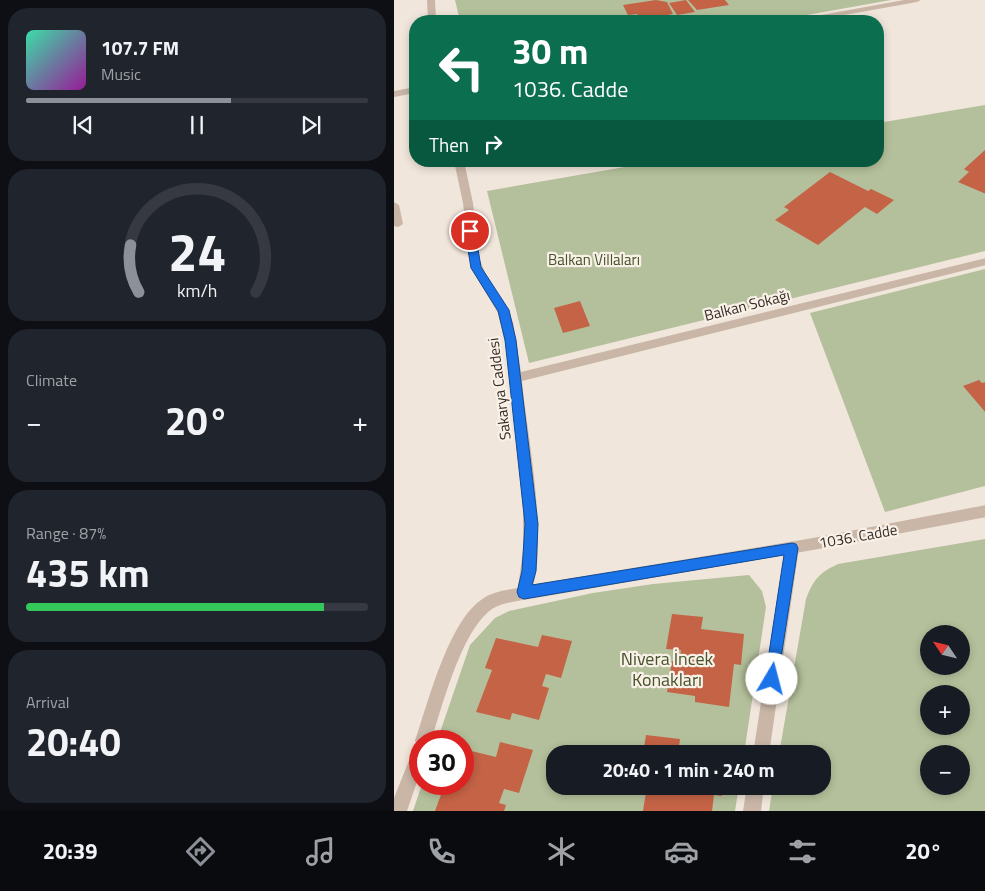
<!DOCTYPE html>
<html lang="en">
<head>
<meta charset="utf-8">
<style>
  :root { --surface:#171b24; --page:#20242c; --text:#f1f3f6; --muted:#9ea1a6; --line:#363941; --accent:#8c9099 }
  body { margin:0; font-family:"Titillium Web",sans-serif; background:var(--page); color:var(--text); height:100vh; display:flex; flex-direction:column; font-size:19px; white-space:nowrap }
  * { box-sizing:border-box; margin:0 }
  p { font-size:16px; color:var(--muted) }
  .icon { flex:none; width:28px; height:28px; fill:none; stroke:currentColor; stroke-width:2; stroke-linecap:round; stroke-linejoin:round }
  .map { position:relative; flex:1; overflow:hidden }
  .panel { display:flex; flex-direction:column; gap:8px; padding:8px; background:#0d0f14; width:394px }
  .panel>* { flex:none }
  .banner { position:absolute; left:15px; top:15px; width:475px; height:152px; border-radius:20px; box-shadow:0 2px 8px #0003; background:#0b6e4f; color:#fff; overflow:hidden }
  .needle { width:32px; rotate:305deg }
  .buttons { position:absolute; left:526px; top:625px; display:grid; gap:10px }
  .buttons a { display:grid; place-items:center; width:50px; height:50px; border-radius:50%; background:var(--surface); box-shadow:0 2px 8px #0003; font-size:25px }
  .speed { position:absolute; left:15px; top:730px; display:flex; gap:10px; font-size:25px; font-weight:700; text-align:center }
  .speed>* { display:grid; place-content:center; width:65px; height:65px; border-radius:50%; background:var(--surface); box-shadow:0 2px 8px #0003; line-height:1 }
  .speed .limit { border:8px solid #d22; background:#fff; color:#111 }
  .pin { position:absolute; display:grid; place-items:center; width:42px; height:42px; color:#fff; margin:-21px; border:2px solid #fff; border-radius:50%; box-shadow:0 1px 5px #0007 }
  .me { position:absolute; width:55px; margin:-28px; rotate:8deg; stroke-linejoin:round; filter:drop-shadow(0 0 4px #0008) }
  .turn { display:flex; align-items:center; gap:18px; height:105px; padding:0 20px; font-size:22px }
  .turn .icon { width:65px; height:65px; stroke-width:2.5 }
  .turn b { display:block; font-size:35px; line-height:42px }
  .then { display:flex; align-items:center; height:48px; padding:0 20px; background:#0003; gap:10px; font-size:19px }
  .big { font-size:38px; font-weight:700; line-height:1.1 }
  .panel .widget { flex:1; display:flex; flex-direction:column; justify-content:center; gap:8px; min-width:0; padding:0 18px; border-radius:20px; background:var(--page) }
  .panel .dial { align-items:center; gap:0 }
  .dial svg { height:130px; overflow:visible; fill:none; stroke:var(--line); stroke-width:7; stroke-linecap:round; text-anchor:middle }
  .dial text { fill:var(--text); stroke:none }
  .song { display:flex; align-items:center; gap:15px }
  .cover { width:60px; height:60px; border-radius:8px; background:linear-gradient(135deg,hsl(160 70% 55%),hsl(300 70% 35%)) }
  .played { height:5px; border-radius:2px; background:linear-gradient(90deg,var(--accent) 60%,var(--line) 60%) }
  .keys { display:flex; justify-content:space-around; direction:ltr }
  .heat { display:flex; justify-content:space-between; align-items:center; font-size:28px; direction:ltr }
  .charge { height:8px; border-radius:4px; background:linear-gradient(90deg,#34c759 87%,var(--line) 0) }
  .trip { position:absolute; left:152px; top:745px; width:285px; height:50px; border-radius:20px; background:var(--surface); box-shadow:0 2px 8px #0003; font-weight:700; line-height:50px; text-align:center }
  .tab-bar { display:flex; height:80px; justify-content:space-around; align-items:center; background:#090b0e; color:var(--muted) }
  .tab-bar .icon { width:35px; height:35px }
  .tab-bar .active { color:var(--accent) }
  .tab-bar b { font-size:22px; color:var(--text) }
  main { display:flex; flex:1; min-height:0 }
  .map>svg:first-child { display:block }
</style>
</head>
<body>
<main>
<section class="panel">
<div class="widget">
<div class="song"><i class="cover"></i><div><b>107.7 FM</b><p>Music</p></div></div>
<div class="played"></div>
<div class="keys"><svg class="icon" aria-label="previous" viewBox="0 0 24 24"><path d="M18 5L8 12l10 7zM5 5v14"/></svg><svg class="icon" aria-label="pause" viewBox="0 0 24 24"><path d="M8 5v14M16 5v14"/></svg><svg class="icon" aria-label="next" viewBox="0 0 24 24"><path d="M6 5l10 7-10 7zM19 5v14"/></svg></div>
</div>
<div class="widget dial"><svg viewBox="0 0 100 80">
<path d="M14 69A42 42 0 1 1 86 69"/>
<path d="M14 69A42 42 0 0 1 9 40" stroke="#8c9099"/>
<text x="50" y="56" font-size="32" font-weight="700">24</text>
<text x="50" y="72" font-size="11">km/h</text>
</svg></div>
<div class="widget"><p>Climate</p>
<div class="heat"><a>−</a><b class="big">20°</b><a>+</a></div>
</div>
<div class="widget"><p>Range · 87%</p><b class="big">435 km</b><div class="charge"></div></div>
<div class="widget"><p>Arrival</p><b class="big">20:40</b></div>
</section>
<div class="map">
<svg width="592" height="811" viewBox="0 0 592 811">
  <rect width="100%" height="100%" fill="#f1e6db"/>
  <path fill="#b4c09b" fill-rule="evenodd" d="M61 0H497L379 21H66Z
    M591 105V251L135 363 93 191 265 161H484V123Z
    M591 269V486L491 512 416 313Z
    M591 539V811H375L379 786H429V754H385L412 599C420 579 425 573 444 564ZM535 634H568V666H535ZM535 694H568V726H535ZM535 754H568V786H535Z
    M355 575 368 591 372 607 350 754H161V786H345L341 811H19L28 784H69V741H43L76 645 101 618 115 611 199 593 259 584Z"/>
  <path fill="#c46346" d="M262 0 273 2 279 14 246 20 243 14 234 15 229 5Z
    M292 0 301 12 283 15 275 3Z
    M294 0H331L335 5 303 10Z
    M592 149V194L564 182 575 172 570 169Z
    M436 172 474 191 477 189 500 200 483 214 471 207 424 245 381 220 395 210 390 207Z
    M186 301 196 326 169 333 160 308Z
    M585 380 588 383 592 382V413L569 386Z
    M278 614 309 617 307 629 350 634 347 665 340 664 335 707 301 702V696L273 692 278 661 285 662 287 650 272 649Z
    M148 635 178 641 167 678 152 674 148 686 155 688 145 720 118 713 116 720 82 712 98 670 91 668 102 638 144 647Z
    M252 735 286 739 284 754H249Z
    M106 742 139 750 125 793 110 789 105 803 112 805 110 811H41L51 784H69V749L102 757Z
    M261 786H329L328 796 320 795 318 811H249L252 792 260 793Z"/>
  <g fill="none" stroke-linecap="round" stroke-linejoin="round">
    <path fill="#c9b6a7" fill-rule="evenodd" d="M33 0H41L42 21H34Z
      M510 0H527L523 2 417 21H401L405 19Z
      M21 87V93L0 97V91Z
      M60 161H70L79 203 85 258 92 275 111 305 119 322 127 372 592 258V265L128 381C133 435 157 550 135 598 124 602 108 602 98 609 67 631 49 705 37 741H26V773L13 811H0V798L22 743 21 741C34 703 54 623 87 600 97 592 112 590 124 588L129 550V508L112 347 104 313 81 275 75 258 69 203Z
      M0 202 5 205 9 224 4 227 0 226Z
      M398 542 403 544 405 548 375 754H359L391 548 393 544Z
      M353 786H370L367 811H349Z"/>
    <path fill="#c9b6a7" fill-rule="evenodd" d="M592 505V517L419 550 130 600 125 598 123 593 125 588 130 586 419 538Z"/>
  </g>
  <path fill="#1a73e8" stroke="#114b97" d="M76 228 81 231 87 267 115 310 122 340 144 524 142 571 138 585 398 543 402 544 404 548 383 684 378 686 373 684 371 679 390 555 130 599 125 597 123 592 128 571 131 524 111 340 104 311 77 268 71 231Z"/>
  <g text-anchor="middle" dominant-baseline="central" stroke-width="4.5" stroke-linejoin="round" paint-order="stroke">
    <g font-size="15" fill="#46542c" stroke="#f9f1e7">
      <text x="200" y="259">Balkan Villaları</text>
    </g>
    <g font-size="15" fill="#362c27" stroke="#f9f1e7">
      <text transform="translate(353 305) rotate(-14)">Balkan Sokağı</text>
      <text transform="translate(105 389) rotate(-97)">Sakarya Caddesi</text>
      <text transform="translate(464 536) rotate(-10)">1036. Cadde</text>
    </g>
    <g font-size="18" fill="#46542c" stroke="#f9f1e7">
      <text x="273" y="658">Nivera İncek<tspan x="273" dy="21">Konakları</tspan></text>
    </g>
  </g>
</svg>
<div class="buttons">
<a><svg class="needle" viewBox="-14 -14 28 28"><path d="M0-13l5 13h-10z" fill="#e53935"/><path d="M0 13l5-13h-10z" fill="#9ea1a6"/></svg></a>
<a>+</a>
<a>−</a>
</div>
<div class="speed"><div class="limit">30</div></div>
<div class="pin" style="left:76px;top:231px;background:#d93025"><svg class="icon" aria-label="arrive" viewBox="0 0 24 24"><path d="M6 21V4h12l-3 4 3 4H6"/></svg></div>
<svg class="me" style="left:378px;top:679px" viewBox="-20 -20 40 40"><circle r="19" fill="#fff"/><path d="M0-13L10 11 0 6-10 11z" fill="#1a73e8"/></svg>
<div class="trip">20:40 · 1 min · 240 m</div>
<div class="banner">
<div class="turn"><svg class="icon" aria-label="left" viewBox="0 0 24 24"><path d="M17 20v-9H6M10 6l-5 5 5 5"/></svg><div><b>30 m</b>1036. Cadde</div></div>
<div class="then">Then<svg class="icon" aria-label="right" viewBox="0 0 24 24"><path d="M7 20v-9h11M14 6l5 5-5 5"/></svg></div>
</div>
</div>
</main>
<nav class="tab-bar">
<b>20:39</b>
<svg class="icon active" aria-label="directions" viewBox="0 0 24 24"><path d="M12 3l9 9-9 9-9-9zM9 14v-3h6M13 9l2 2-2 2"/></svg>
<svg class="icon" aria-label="music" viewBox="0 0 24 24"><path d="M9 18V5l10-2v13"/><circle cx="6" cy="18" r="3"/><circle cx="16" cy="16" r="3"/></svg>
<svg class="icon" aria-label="phone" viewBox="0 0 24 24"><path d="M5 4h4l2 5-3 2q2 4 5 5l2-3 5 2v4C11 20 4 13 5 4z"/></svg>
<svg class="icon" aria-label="climate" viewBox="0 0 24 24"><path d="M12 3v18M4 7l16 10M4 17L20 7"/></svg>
<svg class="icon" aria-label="car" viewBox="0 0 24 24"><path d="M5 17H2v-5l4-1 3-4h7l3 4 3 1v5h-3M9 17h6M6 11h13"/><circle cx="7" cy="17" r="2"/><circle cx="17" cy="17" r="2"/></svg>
<svg class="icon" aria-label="filters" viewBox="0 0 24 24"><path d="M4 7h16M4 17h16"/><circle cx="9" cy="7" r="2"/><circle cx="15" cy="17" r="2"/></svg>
<b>20°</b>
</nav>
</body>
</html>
